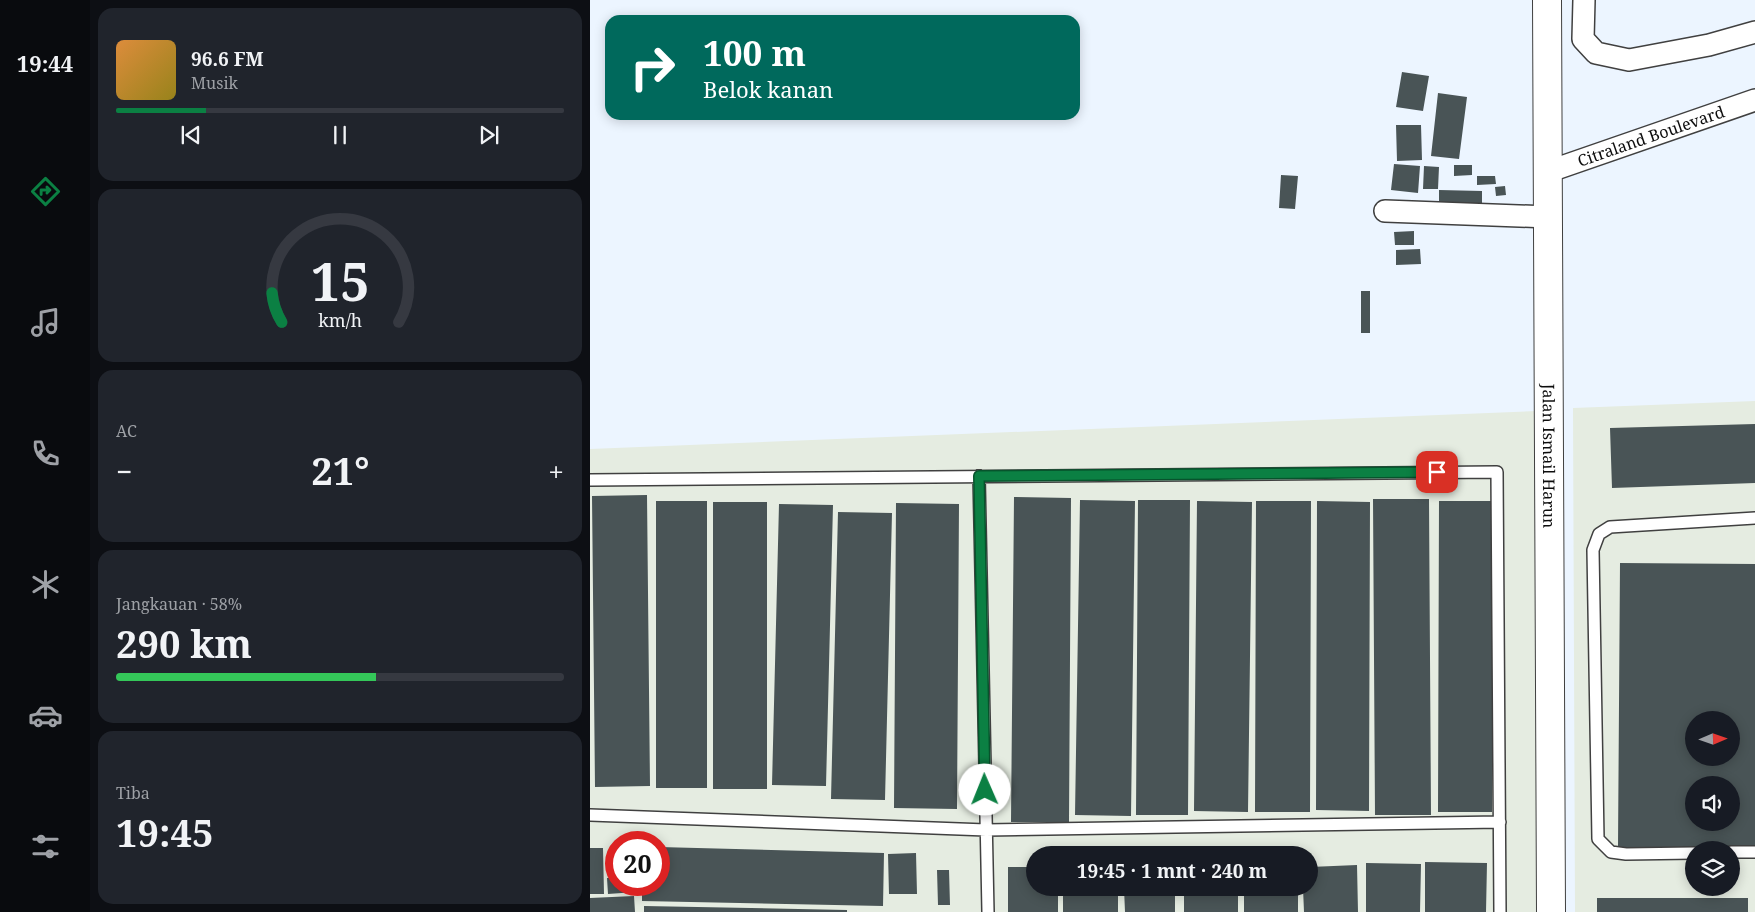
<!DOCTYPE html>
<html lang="id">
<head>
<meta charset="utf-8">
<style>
  :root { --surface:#171b24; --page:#20242c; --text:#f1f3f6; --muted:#9ea1a6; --line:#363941; --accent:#0b8043 }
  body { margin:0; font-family:"Noto Serif",serif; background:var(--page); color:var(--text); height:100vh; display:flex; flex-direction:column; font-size:19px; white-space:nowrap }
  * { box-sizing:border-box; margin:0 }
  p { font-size:16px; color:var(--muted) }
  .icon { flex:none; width:28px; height:28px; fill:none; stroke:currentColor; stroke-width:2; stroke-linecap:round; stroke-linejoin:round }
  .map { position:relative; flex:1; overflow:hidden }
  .panel { display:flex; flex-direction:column; gap:8px; padding:8px; background:#0d0f14; width:500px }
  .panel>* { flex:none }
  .guide { position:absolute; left:15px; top:15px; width:475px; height:105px; border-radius:15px; box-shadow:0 2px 12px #0003; background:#00695c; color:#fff; overflow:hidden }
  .needle { width:32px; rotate:88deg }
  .tools { position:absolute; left:1095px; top:711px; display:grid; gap:10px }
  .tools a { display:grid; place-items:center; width:55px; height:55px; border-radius:50%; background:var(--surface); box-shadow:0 2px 12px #0003; font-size:25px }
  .speed { position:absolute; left:15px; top:831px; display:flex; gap:10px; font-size:25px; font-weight:700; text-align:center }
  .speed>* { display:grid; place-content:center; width:65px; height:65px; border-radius:50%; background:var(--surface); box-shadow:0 2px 12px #0003; line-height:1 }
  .speed .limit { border:8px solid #d22; background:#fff; color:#111 }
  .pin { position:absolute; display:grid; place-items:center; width:42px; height:42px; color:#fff; margin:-21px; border-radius:10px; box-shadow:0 2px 8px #0006 }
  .me { position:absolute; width:55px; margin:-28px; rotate:359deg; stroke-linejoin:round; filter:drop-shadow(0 0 4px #0008) }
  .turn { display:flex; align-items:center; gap:18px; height:105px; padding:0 15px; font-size:22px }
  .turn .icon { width:65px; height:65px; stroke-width:2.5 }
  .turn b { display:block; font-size:35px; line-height:42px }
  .big { font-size:38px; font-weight:700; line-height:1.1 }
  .panel .widget { flex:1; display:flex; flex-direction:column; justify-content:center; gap:8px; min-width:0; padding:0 18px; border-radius:15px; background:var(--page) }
  .panel .dial { align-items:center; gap:0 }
  .dial svg { height:130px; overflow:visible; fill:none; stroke:var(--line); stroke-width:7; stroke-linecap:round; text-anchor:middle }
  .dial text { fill:var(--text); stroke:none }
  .song { display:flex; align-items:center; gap:15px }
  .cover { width:60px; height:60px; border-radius:8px; background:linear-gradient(135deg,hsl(30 70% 55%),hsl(50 70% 35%)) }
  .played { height:5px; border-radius:2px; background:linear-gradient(90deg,var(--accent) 20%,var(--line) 20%) }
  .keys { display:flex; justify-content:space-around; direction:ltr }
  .heat { display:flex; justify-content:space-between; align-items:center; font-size:28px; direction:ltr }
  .charge { height:8px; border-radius:4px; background:linear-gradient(90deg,#34c759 58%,var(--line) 0) }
  .trip { position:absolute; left:436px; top:846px; width:292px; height:50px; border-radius:25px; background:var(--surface); box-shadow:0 2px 12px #0003; font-weight:700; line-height:50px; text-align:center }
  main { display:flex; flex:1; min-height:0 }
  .tabs { display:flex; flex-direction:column; width:90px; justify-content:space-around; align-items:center; background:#090b0e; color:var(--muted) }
  .tabs .icon { width:35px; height:35px }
  .tabs .current { color:var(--accent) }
  .tabs b { font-size:22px; color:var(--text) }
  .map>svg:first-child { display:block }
</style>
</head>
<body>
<main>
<nav class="tabs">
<b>19:44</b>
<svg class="icon current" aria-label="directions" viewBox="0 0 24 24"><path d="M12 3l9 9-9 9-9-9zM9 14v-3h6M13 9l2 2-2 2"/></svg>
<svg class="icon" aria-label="music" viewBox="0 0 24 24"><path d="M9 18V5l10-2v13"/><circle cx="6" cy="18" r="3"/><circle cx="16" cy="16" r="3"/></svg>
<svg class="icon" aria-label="phone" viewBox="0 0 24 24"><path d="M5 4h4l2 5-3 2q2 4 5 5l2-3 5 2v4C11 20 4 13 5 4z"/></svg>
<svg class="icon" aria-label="climate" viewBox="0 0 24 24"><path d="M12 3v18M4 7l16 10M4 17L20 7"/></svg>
<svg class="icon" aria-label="car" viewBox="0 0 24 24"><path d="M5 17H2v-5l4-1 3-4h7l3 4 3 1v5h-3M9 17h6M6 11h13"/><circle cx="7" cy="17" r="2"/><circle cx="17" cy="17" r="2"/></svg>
<svg class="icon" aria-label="filters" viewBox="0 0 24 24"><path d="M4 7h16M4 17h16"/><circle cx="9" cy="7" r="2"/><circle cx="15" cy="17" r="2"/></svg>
</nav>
<section class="panel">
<div class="widget">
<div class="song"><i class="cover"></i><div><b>96.6 FM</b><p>Musik</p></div></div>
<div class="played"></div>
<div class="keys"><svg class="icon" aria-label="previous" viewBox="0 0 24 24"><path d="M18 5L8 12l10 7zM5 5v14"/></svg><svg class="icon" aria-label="pause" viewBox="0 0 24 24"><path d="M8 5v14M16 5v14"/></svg><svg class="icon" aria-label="next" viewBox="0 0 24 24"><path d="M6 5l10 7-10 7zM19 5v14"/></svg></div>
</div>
<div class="widget dial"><svg viewBox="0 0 100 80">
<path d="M14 69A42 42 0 1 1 86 69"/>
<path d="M14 69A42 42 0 0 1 8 51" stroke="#0b8043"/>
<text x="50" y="56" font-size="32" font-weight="700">15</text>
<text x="50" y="72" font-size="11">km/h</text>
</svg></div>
<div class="widget"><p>AC</p>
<div class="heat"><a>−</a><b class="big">21°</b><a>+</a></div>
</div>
<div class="widget"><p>Jangkauan · 58%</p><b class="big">290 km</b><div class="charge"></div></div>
<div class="widget"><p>Tiba</p><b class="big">19:45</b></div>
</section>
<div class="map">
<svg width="1165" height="912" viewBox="0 0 1165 912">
  <rect width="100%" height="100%" fill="#ecf5ff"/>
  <path fill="#e5ece1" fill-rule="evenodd" d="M1165 401V912H985L983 408ZM1104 720H1141V758H1104ZM1104 785H1141V822H1104ZM1104 850H1141V888H1104Z
    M947 411V912H0V449ZM26 842H69V885H26ZM445 855H720V888H445Z"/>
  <path fill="#495456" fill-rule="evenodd" d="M812 72 839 76 833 111 806 107Z
    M848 93 877 97 869 159 841 156Z
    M806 125H831L832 160 807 161Z
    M804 164 830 166 828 193 801 190Z
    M864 165H882V175L864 176Z
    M834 166 849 167 848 189H833Z
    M691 175 708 176 705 209 689 208Z
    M887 176H905L906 184 887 185Z
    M915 186 916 195 906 196 905 187Z
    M849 190 892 191V203H849Z
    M824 231V245H805L804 232Z
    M830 249 831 264 806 265V250Z
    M771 291H780V333H771Z
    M1165 424V483L1022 488 1020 428Z
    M57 495 60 786 5 787 2 496Z
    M424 497 481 498 479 822H421Z
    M783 499H839L841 815H785Z
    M490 500 545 501 541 816 485 815Z
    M548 500H600L598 815H546Z
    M66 501H117V788H66Z
    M607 501 662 502 658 812 604 811Z
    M666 501H721L720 812H665Z
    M727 501 780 502 779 811 726 810Z
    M849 501H903L902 812H848Z
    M123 502H177V789H123Z
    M306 503 369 504 367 809 304 808Z
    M189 504 243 505 236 786 182 785Z
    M248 512 302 513 295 800 241 799Z
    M1030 563 1165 564V848L1028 847ZM1104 720H1141V758H1104ZM1104 785H1141V822H1104Z
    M44 838 45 842H29V839Z
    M69 847 294 853 293 906 52 901V885H69Z
    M0 848H13L14 894H0Z
    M326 853 327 894H299L298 854Z
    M835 862 897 863 896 912H835Z
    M776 863 831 864 830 912H776Z
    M767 865 768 912H714L713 888H720V867Z
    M418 867H445V888H468V912H418Z
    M347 870H359L360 905H348Z
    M26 877V885H45V892L18 894 17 878Z
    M473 888H528V912H473Z
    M534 888H585V912H535Z
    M594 888H648V912H594Z
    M654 888H708V912H654Z
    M44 896 45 912H0V898Z
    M1007 898H1158V912H1007Z
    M54 906 257 910V912H54Z"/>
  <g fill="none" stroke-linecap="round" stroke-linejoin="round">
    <defs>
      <path id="service" d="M389 476 398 912
        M0 480 907 472 910 912
        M0 815 396 830 910 822
        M1141 852H1165
        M1104 853 1036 854 1021 852 1008 839 1003 550 1009 534 1020 527 1165 518"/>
      <g id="minor">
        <path d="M994 0 993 39 1006 53 1039 60 1119 45 1165 32"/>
        <path id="s1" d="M957 172 1165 100"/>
        <path d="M795 211 958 217"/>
      </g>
      <g id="tertiary">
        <path id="s2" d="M957 0 961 912"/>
      </g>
    </defs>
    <use href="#service" stroke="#404040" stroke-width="14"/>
    <use href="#minor" stroke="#404040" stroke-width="24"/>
    <use href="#tertiary" stroke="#404040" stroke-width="30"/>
    <use href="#service" stroke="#fff" stroke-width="11"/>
    <use href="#minor" stroke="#fff" stroke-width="21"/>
    <use href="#tertiary" stroke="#fff" stroke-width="28"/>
  </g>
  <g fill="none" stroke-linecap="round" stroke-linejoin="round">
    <defs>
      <path id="route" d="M395 790 389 476 847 472"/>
    </defs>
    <use href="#route" stroke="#07532c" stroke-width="12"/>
    <use href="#route" stroke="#0b8043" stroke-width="9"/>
  </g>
  <g text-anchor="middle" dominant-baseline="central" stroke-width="5" stroke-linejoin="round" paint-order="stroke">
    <g font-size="16" fill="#0d0d0d" stroke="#fff">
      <text stroke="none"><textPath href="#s1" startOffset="110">Citraland Boulevard</textPath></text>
      <text stroke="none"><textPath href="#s2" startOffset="456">Jalan Ismail Harun</textPath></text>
    </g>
  </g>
</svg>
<div class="tools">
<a><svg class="needle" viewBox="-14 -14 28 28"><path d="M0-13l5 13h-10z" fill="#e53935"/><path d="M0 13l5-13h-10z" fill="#9ea1a6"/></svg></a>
<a><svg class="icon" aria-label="sound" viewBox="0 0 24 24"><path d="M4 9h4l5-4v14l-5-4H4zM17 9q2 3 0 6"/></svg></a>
<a><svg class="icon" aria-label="layers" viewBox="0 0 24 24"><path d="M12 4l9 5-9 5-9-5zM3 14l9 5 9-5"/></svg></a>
</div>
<div class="speed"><div class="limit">20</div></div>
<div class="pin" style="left:847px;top:472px;background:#d93025"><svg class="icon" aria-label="arrive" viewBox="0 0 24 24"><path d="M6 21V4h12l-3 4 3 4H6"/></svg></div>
<svg class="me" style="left:395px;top:790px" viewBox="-20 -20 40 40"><circle r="19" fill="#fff"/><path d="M0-13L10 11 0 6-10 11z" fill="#0b8043"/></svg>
<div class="trip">19:45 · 1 mnt · 240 m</div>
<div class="guide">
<div class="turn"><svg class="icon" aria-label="right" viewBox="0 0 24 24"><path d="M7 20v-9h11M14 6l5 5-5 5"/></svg><div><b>100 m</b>Belok kanan</div></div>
</div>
</div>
</main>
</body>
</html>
